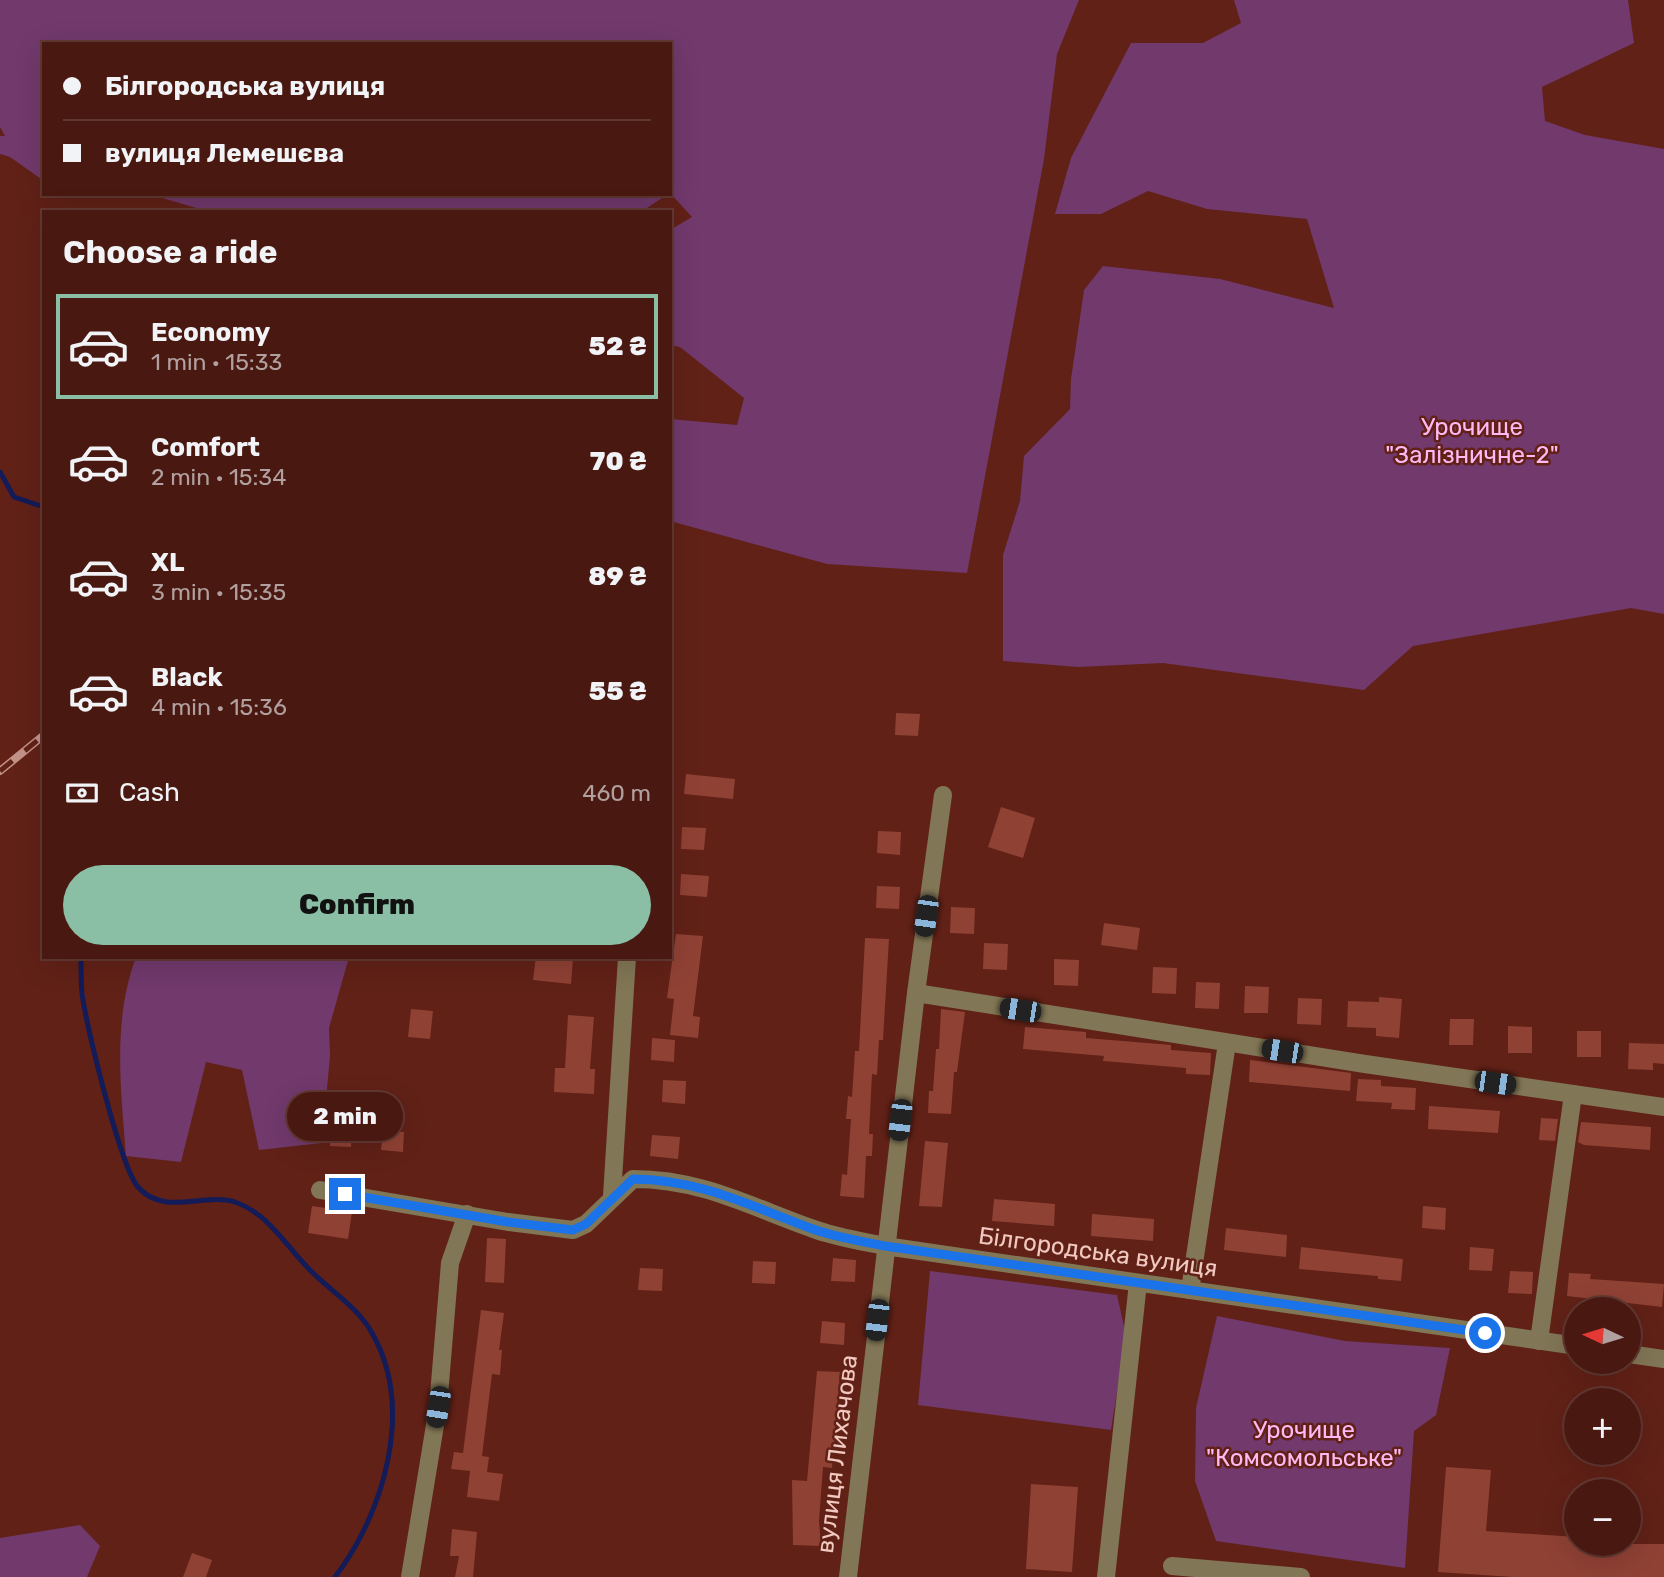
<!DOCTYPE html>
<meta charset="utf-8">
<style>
body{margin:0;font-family:Rubik,sans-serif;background:#50221a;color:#f1f3f6;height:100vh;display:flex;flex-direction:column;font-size:26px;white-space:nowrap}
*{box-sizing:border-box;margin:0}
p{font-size:23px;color:#b1a09f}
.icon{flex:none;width:38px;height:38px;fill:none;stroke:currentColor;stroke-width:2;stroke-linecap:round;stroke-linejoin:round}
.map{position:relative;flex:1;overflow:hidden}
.side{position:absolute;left:42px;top:210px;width:630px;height:749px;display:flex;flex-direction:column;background:#491911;border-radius:0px;box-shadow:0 7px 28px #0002,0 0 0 2px #613831}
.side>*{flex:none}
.top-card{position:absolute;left:42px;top:42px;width:630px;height:154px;border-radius:0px;box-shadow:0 7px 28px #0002,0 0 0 2px #613831;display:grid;align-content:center;height:154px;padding:0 21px;background:#491911}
.needle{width:46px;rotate:274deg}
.tools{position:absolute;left:1564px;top:1297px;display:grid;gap:14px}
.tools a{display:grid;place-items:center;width:77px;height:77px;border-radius:50%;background:#491911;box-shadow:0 7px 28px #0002,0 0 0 2px #613831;font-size:35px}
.end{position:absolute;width:32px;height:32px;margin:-16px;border:9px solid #1a73e8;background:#fff;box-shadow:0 0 0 4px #fff}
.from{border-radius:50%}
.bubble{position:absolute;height:49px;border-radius:24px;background:#491911;box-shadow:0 7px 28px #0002,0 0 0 2px #613831;font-size:23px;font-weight:800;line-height:49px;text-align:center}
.car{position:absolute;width:21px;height:42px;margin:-21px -10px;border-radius:9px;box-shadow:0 0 5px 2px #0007;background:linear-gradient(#222 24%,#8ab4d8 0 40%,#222 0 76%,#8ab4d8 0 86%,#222 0)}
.top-card b{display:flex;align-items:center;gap:24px;height:66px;font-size:26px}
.top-card b+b{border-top:2px solid #613831}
.top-card i{width:18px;height:18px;background:#f1f3f6}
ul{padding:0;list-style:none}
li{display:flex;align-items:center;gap:21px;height:105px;margin:0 14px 10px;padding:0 7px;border:4px solid transparent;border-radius:0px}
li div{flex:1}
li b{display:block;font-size:26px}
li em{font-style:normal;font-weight:800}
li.current{border-color:#8abfa5}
li>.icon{width:63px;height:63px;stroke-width:1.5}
h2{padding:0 21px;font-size:32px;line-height:84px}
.pay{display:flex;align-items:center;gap:18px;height:77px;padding:0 21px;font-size:26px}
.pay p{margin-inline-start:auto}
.action{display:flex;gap:14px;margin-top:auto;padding:14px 21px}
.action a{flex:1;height:80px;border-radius:42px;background:#8abfa5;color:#111;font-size:28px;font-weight:800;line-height:80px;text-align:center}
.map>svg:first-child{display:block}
.green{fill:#71396c}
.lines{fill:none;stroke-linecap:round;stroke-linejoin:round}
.stream{stroke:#131b58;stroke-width:5}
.building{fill:#8f4134}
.minor{stroke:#817655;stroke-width:18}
.rail-casing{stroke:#c29289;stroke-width:8}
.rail{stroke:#612117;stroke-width:5;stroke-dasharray:16;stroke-linecap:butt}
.route{stroke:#1a73e8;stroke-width:9}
.labels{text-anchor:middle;stroke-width:5;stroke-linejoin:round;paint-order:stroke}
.park-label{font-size:24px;fill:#feb9f5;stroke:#612117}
.street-label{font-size:24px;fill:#f1c9c1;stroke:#612117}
</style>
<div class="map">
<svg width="1664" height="1577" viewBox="0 0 1664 1577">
<rect width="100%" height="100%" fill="#612117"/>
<!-- green -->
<g class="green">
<polygon points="0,0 1079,0 1057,54 1044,159 967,573 827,564 670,521 670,419 737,425 744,398 680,347 670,345 670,230 692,217 670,193 670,44 44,44 44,181 10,157 0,154 0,136 5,136 0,127"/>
<polygon points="1234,0 1628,0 1634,43 1542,87 1545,121 1585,135 1664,149 1664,614 1631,608 1413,646 1364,690 1163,663 1078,667 1003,661 1003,555 1020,501 1024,456 1070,409 1071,379 1084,290 1103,266 1220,279 1334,308 1307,219 1207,209 1148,191 1101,214 1055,214 1071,158 1131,43 1203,43 1241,23"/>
<polygon points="149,194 668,194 641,212 210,212"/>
<path d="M 136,957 L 349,957 L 329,1028 L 330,1056 L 322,1143 L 259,1150 L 242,1070 L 206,1062 L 181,1162 L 126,1156 C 121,1089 112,1022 136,957 Z"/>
<polygon points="930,1271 1117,1295 1126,1335 1111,1430 918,1405"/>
<polygon points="1217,1316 1345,1341 1450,1348 1436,1415 1414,1431 1405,1568 1216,1541 1195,1481 1196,1408"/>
<polygon points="80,1525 100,1546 87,1577 0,1577 0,1538"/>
</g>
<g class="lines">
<!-- stream -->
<g class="stream">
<polyline points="0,472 14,497 44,507"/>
<path d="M 81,957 C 81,969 81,982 82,994 C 87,1027 120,1166 138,1187 C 164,1217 204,1192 235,1202 C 269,1214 285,1245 309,1269 C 329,1290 358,1307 372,1333 C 415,1408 384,1513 335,1577"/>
</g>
</g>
<!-- building -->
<g class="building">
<polygon points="896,713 920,714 918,736 895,735"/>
<polygon points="686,774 735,779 733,799 684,794"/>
<polygon points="1001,807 1035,818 1023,858 988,847"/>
<polygon points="682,827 706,828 704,850 681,849"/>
<polygon points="878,831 901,832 900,855 877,853"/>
<polygon points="681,874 709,876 707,897 680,895"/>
<polygon points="877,886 900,887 899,909 876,908"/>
<polygon points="951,907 975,908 974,934 950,933"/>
<polygon points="1104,923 1140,928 1137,950 1101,945"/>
<polygon points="676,934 703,936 693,1016 700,1017 698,1038 670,1035 674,999 667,998"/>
<polygon points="865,938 889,939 883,1040 879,1040 877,1075 872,1074 869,1134 873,1134 872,1156 866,1156 864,1198 840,1196 842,1174 847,1175 851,1119 846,1119 848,1096 852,1097 855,1051 859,1051"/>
<polygon points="984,943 1008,944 1007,970 983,969"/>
<polygon points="536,957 573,959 571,984 533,980"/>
<polygon points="1054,959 1079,960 1078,986 1054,985"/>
<polygon points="1153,967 1177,968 1176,994 1152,993"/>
<polygon points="1196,982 1220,983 1219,1009 1195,1008"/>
<polygon points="1245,986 1269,987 1268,1013 1244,1013"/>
<polygon points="1379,997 1402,999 1399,1038 1376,1036 1376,1028 1347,1027 1348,1001 1379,1002"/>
<polygon points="1298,998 1322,999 1321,1025 1297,1024"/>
<polygon points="411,1009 433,1011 430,1039 408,1037"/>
<polygon points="941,1009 965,1012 957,1072 954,1072 951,1114 928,1113 929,1091 933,1091 936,1049 939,1049"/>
<polygon points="568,1015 594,1017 590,1069 595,1069 594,1094 554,1092 555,1068 565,1068"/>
<polygon points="1450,1019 1474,1019 1473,1045 1449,1045"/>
<polygon points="1508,1026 1532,1027 1532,1053 1508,1053"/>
<polygon points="1025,1027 1086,1032 1086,1038 1171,1045 1171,1050 1211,1053 1210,1075 1186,1074 1186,1068 1103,1061 1104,1056 1023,1049"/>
<rect x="1577" y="1031" width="24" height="26"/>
<polygon points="652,1038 675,1040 674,1062 651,1060"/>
<polygon points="1629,1043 1664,1044 1664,1064 1653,1063 1653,1070 1628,1069"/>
<polygon points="1250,1060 1351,1073 1350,1091 1249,1082"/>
<polygon points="1358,1079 1381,1080 1381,1086 1416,1088 1415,1110 1391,1109 1392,1103 1356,1101"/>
<polygon points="663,1080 686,1081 685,1104 662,1102"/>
<polygon points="1429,1106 1500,1111 1498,1133 1428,1129"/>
<polygon points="1541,1118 1558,1119 1555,1141 1539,1140"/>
<polygon points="1581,1122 1651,1127 1650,1150 1584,1145 1578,1142"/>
<polygon points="331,1126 352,1128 351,1147 330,1146"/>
<polygon points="383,1131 404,1132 403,1152 381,1150"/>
<polygon points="652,1135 680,1137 678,1159 650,1156"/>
<polygon points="925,1141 948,1143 942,1207 919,1206"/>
<polygon points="994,1199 1055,1204 1054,1226 992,1221"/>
<polygon points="312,1206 352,1212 348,1239 308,1233"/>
<polygon points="1423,1206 1446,1208 1445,1230 1422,1228"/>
<polygon points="1092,1214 1154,1219 1153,1241 1091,1236"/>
<polygon points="1226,1228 1287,1235 1286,1257 1224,1250"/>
<polygon points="487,1238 506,1239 504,1283 485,1282"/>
<polygon points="1301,1247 1403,1259 1401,1281 1378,1279 1378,1276 1299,1269"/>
<polygon points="1470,1247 1494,1249 1492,1271 1469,1270"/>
<polygon points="833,1258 856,1260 855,1282 831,1281"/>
<polygon points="753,1261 776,1262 775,1284 752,1283"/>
<polygon points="640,1268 663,1269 662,1291 638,1290"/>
<polygon points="1510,1271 1533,1272 1532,1294 1508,1293"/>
<polygon points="1569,1273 1591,1274 1590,1279 1664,1284 1662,1307 1567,1296"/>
<polygon points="481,1310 504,1313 499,1350 502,1350 500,1375 492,1374 482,1456 489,1457 487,1472 503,1474 499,1501 467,1497 470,1471 451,1469 454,1452 463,1453"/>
<polygon points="822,1321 845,1323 844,1345 820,1343"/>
<polygon points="817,1371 840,1372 832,1468 823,1467 819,1521 821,1546 793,1545 792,1480 807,1481"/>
<polygon points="1446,1467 1491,1470 1486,1531 1577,1537 1577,1544 1664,1544 1664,1577 1513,1577 1438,1572"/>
<polygon points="1031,1484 1078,1487 1072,1572 1026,1569"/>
<polygon points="452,1529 477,1532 473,1577 455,1577 459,1556 450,1556"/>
<polygon points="192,1553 212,1560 206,1577 183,1577"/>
</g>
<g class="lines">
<!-- minor -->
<g class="minor">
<polyline points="916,993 1365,1064 1664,1107"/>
<path d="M 320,1190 L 508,1222 L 573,1230 L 586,1224 L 633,1179 C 701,1179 749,1206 811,1228 C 834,1237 860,1241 885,1246 L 1577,1346"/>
<polyline points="612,1196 627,957"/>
<polyline points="1190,1290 1227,1043"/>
<polyline points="1539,1341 1573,1094"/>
<polyline points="1629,1354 1664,1359"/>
<polyline points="1172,1566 1301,1577"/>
<polyline points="410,1577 438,1407 450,1263 467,1214"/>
<polyline points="848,1577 916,993 943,795"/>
<polyline points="1106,1577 1138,1283"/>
</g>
<!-- rail casing -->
<g class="rail-casing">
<polyline id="rail" points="0,771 44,735"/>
</g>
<!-- rail -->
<use href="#rail" class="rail"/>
</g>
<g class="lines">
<!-- route -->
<path class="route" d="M 345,1194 L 508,1222 L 573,1230 L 586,1224 L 633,1179 C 698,1179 751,1206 810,1228 C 834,1237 860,1241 885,1246 L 1485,1333"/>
</g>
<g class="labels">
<!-- park labels -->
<g class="park-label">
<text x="1472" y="435">Урочище<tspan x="1472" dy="28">"Залізничне-2"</tspan></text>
<text x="1304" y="1438">Урочище<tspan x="1304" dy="28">"Комсомольське"</tspan></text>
</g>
<!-- street labels -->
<g class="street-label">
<text transform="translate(1098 1252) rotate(8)" y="8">Білгородська вулиця</text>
<text transform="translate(837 1454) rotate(-83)" y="8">вулиця Лихачова</text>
</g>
</g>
</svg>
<div class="tools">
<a><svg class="needle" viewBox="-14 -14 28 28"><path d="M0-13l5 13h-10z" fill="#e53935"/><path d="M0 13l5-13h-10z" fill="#b1a09f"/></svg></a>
<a>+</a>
<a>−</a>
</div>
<i class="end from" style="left:1485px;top:1333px"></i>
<i class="end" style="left:345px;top:1194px"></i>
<div class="bubble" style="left:287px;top:1092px;width:116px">2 min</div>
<i class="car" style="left:926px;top:916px;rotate:188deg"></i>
<i class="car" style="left:1020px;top:1010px;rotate:279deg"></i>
<i class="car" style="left:1282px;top:1051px;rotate:279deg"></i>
<i class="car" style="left:1495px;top:1083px;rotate:98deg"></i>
<i class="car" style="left:900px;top:1120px;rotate:187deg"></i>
<i class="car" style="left:877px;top:1320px;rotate:187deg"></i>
<i class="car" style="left:438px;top:1407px;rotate:189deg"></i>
<div class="top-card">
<b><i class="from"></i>Білгородська вулиця</b>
<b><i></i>вулиця Лемешєва</b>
</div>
<section class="side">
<h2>Choose a ride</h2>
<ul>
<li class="current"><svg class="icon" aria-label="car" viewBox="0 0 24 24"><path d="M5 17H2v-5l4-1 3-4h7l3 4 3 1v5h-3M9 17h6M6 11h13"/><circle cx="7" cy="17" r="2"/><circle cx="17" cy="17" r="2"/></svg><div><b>Economy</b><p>1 min · 15:33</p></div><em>52 ₴</em></li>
<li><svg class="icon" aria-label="car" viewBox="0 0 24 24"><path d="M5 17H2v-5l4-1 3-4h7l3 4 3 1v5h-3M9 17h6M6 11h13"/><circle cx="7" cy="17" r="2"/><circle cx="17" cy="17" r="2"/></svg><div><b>Comfort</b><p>2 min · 15:34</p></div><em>70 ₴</em></li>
<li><svg class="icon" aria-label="car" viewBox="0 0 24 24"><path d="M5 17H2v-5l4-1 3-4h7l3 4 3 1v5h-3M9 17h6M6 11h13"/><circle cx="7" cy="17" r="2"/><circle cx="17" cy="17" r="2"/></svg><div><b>XL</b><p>3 min · 15:35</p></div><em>89 ₴</em></li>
<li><svg class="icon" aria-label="car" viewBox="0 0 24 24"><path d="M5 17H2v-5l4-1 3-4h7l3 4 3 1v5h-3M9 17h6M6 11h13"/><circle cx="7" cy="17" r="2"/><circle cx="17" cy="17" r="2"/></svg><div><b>Black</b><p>4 min · 15:36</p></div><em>55 ₴</em></li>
</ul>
<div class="pay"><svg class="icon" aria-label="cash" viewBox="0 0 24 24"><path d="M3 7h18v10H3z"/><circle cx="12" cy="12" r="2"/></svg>Cash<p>460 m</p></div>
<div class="action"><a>Confirm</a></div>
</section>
</div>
